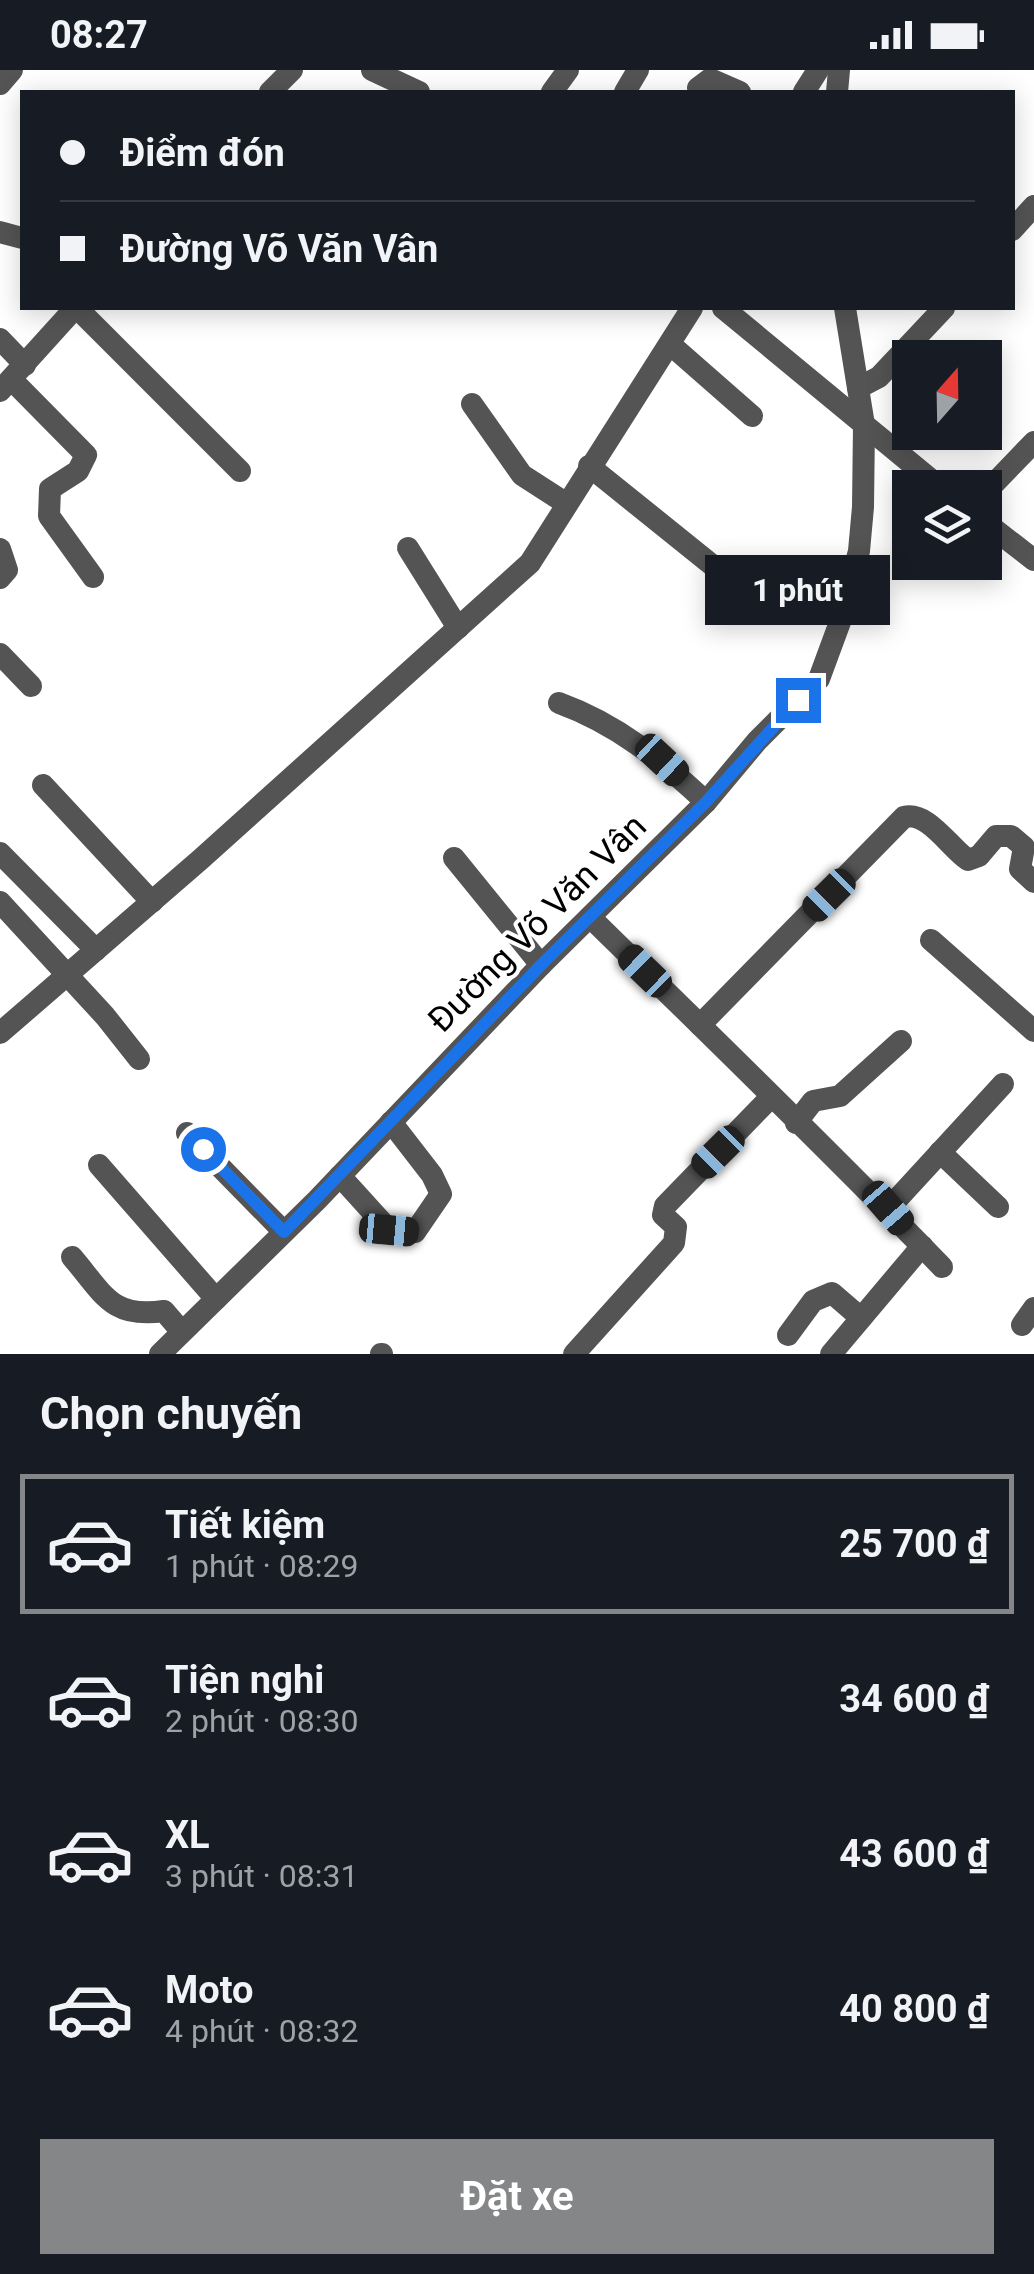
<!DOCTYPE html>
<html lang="vi">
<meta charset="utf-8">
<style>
body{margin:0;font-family:Roboto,sans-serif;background:#20242c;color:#f1f3f6;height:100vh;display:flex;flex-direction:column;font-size:38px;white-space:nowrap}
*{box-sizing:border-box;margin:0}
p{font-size:32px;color:#9ea1a6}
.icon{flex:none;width:55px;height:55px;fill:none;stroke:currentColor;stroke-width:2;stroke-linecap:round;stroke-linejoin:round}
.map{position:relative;height:1284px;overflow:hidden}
.side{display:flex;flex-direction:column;background:#171b24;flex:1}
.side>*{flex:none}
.hud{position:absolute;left:20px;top:20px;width:995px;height:220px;border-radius:0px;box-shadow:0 5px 25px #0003;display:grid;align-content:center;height:220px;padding:0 40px;background:#171b24}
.needle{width:65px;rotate:20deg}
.buttons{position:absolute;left:892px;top:270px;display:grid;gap:20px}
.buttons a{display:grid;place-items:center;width:110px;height:110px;border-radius:0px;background:#171b24;box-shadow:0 5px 25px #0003;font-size:50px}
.end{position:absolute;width:45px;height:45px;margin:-22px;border:12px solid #1a73e8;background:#fff;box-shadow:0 0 0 5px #fff}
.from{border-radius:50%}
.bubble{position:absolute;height:70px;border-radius:0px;background:#171b24;box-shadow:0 5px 25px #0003;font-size:32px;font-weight:700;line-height:70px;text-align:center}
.car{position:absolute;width:30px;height:60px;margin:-30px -15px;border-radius:12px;box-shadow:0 0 8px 2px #0007;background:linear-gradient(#222 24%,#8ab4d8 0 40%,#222 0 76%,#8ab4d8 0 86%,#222 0)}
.hud b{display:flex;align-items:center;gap:35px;height:95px;font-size:38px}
.hud b+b{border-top:2px solid #363941}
.hud i{width:25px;height:25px;background:#f1f3f6}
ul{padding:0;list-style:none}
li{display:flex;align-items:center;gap:30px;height:140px;margin:0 20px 15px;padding:0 20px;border:5px solid transparent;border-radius:0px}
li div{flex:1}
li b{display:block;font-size:38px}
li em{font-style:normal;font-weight:700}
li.current{border-color:#858687}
li>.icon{width:90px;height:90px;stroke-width:1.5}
h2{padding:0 40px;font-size:45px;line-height:120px}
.cta{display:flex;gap:20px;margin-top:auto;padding:20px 40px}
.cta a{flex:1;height:115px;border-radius:0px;background:#858687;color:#fff;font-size:40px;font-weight:700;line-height:115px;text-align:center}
.status{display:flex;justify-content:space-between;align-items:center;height:70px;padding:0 50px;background:#171b24;direction:ltr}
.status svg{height:28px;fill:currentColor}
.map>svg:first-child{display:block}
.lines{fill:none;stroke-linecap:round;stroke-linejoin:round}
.minor{stroke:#545454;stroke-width:22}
.route{stroke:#1a73e8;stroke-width:12}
.labels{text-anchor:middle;stroke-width:8;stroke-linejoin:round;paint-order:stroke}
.street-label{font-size:35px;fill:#000;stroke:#fff}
</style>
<div class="status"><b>08:27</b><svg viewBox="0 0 49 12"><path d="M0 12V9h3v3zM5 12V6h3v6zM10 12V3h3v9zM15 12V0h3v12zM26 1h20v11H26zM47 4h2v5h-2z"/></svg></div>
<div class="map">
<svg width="1034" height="1284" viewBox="0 0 1034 1284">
<rect width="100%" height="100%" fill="#fff"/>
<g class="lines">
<!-- minor -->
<g class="minor">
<polyline points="372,0 419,22"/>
<polyline points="0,14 12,0"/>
<polyline points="698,18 710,9 740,22"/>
<polyline points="270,22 292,0"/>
<polyline points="552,22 568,0"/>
<polyline points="625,22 638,0"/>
<polyline points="804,22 818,0"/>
<polyline points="837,22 839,0"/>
<polyline points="1012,160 1034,136"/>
<polyline points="0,162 22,168"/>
<polyline points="77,238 240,401"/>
<polyline points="723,238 941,418"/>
<polyline points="0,269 25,295"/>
<polyline points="671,275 752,346"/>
<polyline points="11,309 86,385 78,401 50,419 49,446 93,507"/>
<polyline points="858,318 879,307 944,238"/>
<polyline points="0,321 75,238"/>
<polyline points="472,334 522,405 567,434"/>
<polyline points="589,396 717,499"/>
<polyline points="985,423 1034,372"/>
<polyline points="985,452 1034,490"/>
<polyline points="408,478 458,558"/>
<polyline points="0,479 7,500 0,508"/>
<polyline points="0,584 31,616"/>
<path d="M 559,633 C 617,654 661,690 706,732"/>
<polyline points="43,715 152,832"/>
<polyline points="0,783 96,880"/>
<polyline points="454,788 541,895"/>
<polyline points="0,832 105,946 139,989"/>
<path d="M 590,847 C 708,963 827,1078 942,1197"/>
<polyline points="931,870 1034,961"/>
<path d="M 700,955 L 904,747 C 928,741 949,777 968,790 L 979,786 L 996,766 L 1011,766 L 1024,777 L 1020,799 L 1034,812"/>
<polyline points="0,963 201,789 530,493 692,238"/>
<polyline points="796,1053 813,1031 840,1026 901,971"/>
<polyline points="187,1063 284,1162"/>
<polyline points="940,1082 998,1137"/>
<polyline points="99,1095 216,1229"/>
<polyline points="340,1106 389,1160 415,1162 441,1124 432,1105 391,1052"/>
<polyline points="889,1138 1003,1014"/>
<path d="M 72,1187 C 103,1223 111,1249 164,1241 L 182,1262"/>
<polyline points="1022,1255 1034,1238"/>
<polyline points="788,1265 813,1231 832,1223 861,1248"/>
<polyline points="160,1284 317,1130 541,895 706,732 757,671 819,609 840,552 859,481 863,437 864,355 845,238"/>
<polyline points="381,1284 382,1284"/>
<polyline points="574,1284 674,1173 676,1157 663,1145 665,1136 771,1027"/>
<polyline points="831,1284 922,1176"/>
</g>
</g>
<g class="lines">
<!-- route -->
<polyline class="route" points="203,1079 284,1162 542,894 706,732 798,630"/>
</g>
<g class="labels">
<!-- street labels -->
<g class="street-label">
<text transform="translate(537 853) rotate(-45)" y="12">Đường Võ Văn Vân</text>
</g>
</g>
</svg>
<div class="buttons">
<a><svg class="needle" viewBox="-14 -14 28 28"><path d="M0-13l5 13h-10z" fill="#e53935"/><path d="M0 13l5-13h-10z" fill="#9ea1a6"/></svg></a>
<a><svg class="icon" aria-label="layers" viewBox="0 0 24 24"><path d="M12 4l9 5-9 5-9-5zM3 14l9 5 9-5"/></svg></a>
</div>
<i class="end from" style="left:203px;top:1079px"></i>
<i class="end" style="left:798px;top:630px"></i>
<div class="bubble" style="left:705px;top:485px;width:185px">1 phút</div>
<i class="car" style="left:662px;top:690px;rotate:133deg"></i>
<i class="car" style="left:829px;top:825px;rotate:225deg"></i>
<i class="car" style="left:645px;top:901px;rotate:314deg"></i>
<i class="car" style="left:718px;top:1082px;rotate:225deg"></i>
<i class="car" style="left:888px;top:1138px;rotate:139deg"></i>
<i class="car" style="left:389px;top:1160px;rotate:95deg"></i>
<div class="hud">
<b><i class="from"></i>Điểm đón</b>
<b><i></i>Đường Võ Văn Vân</b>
</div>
</div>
<section class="side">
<h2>Chọn chuyến</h2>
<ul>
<li class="current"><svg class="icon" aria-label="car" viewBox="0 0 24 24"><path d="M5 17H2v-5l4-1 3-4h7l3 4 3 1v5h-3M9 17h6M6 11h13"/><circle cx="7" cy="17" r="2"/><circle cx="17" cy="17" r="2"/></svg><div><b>Tiết kiệm</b><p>1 phút · 08:29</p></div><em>25 700 ₫</em></li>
<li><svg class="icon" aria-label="car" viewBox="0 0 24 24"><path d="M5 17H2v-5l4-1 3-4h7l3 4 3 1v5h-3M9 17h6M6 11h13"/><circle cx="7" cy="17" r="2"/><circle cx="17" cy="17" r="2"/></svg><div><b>Tiện nghi</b><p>2 phút · 08:30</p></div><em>34 600 ₫</em></li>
<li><svg class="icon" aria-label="car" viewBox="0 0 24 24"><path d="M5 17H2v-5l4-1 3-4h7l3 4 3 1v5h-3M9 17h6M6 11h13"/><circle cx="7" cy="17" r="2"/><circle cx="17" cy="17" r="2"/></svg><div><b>XL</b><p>3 phút · 08:31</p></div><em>43 600 ₫</em></li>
<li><svg class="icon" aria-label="car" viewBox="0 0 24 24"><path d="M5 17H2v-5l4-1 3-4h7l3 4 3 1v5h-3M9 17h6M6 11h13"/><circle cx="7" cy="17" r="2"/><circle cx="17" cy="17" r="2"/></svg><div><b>Moto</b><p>4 phút · 08:32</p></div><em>40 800 ₫</em></li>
</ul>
<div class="cta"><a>Đặt xe</a></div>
</section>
